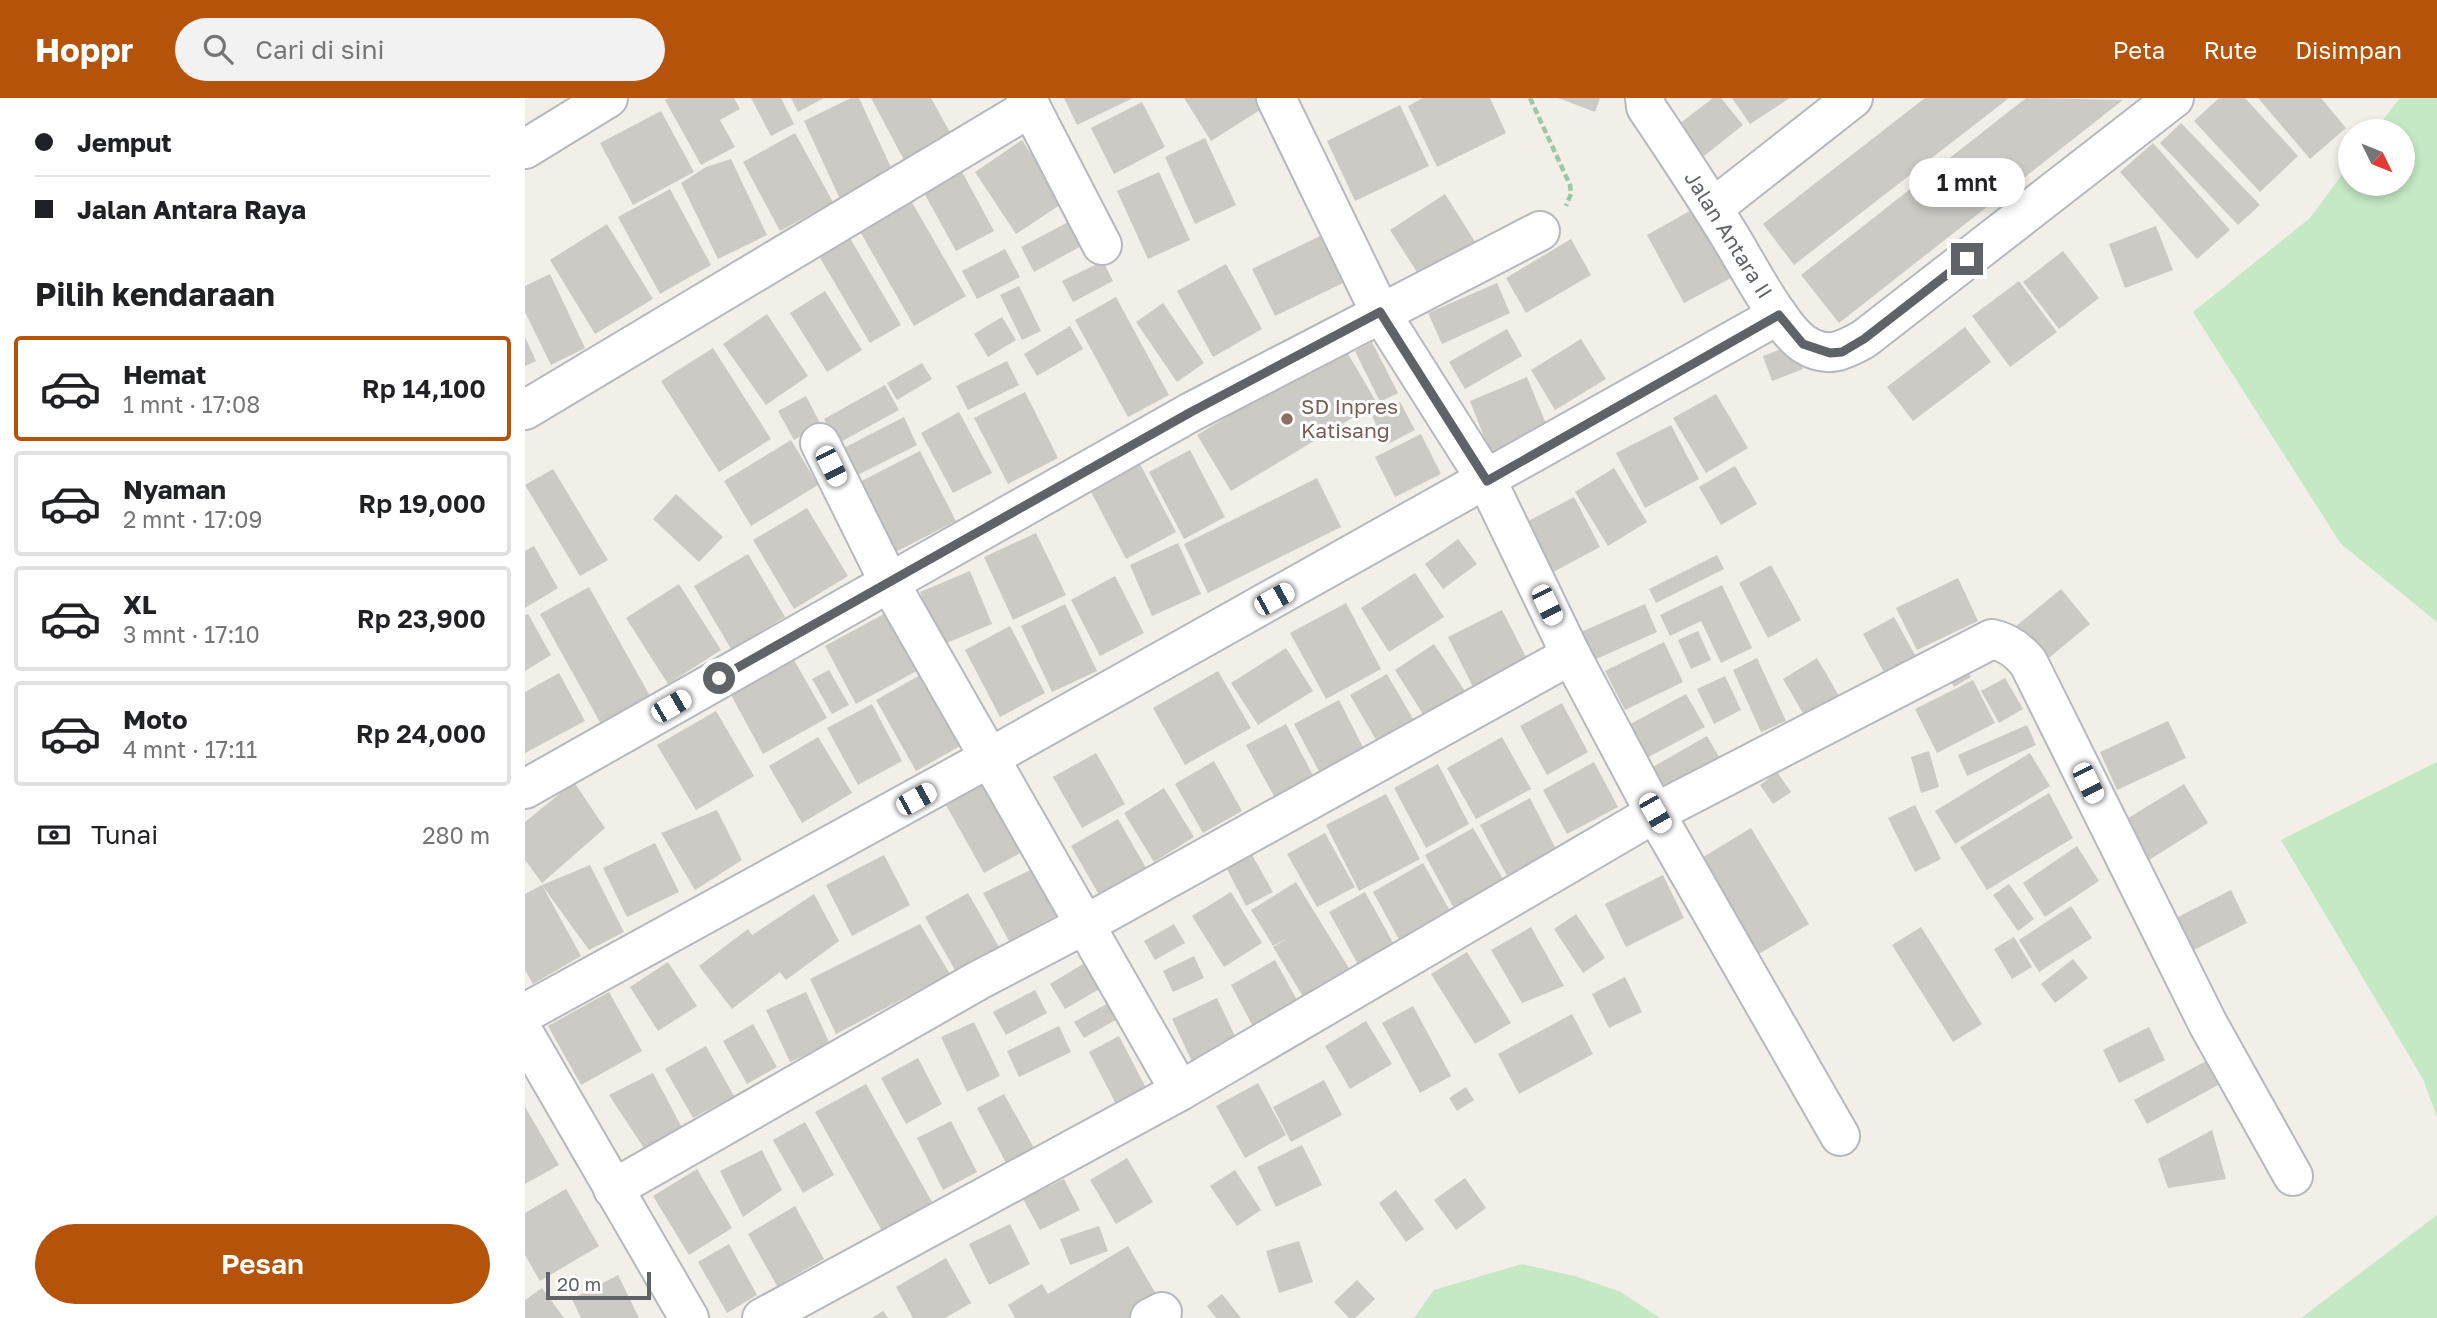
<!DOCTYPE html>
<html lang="id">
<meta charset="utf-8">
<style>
body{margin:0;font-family:"Golos Text",sans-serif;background:#f2f2f2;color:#202124;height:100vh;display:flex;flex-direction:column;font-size:26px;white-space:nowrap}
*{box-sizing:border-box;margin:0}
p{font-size:23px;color:#757577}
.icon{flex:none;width:38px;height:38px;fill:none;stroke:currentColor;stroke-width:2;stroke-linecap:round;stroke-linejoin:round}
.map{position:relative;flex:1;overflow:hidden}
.sheet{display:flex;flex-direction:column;background:#fff;width:525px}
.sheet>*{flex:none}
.top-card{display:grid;align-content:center;height:154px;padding:0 35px;background:#fff}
.needle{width:46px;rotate:133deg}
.fabs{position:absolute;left:1813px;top:21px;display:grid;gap:14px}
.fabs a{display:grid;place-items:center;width:77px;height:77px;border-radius:50%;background:#fff;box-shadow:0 4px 10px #0003;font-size:35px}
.scale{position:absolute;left:21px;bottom:18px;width:105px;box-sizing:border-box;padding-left:7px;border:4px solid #5f6368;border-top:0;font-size:19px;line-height:24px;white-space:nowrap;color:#5f6368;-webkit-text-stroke:5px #fff;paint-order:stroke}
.end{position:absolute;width:32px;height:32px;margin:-16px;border:9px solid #5f6368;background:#fff;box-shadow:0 0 0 4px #fff}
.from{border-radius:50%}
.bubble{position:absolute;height:49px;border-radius:24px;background:#fff;box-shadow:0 4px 10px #0003;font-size:23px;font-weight:600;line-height:49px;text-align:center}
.car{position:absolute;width:21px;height:42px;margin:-21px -10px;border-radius:9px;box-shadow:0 0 5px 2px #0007;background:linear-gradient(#fff 24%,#345 0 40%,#fff 0 76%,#345 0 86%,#fff 0)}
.top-card b{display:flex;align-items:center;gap:24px;height:66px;font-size:26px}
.top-card b+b{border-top:2px solid #e0e0e0}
.top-card i{width:18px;height:18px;background:#202124}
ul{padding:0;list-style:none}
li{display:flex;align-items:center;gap:21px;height:105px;margin:0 14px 10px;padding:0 21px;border:4px solid #e0e0e0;border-radius:7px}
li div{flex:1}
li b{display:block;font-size:26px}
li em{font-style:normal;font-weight:600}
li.on{border-color:#b45309}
li>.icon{width:63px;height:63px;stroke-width:1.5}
h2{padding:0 35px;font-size:32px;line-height:84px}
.pay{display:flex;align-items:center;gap:18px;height:77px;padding:0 35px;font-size:26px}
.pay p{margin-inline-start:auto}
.action{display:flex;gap:14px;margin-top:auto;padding:14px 35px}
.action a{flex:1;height:80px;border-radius:42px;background:#b45309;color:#fff;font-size:28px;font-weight:600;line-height:80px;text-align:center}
header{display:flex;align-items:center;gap:42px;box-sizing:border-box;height:98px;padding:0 35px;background:#b45309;color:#fff}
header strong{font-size:33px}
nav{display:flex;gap:38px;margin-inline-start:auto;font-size:24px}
.search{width:490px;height:63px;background:#f2f2f2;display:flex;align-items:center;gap:18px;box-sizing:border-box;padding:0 24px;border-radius:38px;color:#757577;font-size:26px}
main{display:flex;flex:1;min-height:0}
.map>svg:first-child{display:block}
.green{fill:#c5e8c5}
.building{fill:#cccac5}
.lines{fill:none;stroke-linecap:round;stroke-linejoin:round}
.minor-casing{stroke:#b5b8bc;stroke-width:42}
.path{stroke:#9cc7a9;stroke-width:4.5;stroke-dasharray:7 3.5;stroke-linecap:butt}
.minor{stroke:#fff;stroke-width:38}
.route{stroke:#5f6368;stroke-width:9}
.education-dot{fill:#8d6e63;stroke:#fff;stroke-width:2.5}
.labels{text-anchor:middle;stroke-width:6;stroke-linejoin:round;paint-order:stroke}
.street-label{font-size:21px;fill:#5f6368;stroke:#fff}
.education-label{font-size:21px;fill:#785e54;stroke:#fff;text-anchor:start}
</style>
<header>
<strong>Hoppr</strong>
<div class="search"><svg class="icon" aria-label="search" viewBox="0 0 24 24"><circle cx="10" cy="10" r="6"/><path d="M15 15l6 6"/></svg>Cari di sini</div>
<nav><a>Peta</a><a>Rute</a><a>Disimpan</a></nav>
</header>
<main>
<section class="sheet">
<div class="top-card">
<b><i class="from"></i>Jemput</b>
<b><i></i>Jalan Antara Raya</b>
</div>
<h2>Pilih kendaraan</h2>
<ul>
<li class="on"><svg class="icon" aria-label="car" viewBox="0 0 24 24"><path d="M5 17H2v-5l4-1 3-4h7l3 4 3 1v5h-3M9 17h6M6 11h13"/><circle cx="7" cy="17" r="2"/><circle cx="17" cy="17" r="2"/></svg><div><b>Hemat</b><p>1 mnt · 17:08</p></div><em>Rp 14,100</em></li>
<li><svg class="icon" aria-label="car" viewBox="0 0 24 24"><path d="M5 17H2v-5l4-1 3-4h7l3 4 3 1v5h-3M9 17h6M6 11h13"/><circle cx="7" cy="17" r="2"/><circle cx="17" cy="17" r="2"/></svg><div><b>Nyaman</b><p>2 mnt · 17:09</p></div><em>Rp 19,000</em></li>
<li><svg class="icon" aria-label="car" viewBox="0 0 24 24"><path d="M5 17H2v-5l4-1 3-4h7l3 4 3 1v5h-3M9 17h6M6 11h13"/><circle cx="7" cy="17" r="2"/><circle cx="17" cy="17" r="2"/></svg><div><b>XL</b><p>3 mnt · 17:10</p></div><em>Rp 23,900</em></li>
<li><svg class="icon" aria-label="car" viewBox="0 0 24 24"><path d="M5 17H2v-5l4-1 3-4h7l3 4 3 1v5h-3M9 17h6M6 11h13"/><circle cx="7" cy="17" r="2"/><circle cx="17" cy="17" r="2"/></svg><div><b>Moto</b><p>4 mnt · 17:11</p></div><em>Rp 24,000</em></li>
</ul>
<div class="pay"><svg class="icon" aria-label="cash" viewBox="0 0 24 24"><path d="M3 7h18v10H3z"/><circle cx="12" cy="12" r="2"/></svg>Tunai<p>280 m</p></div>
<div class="action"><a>Pesan</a></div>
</section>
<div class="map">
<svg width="1912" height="1220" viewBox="0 0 1912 1220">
<rect width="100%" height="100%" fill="#f1efe8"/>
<!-- green -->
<g class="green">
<polygon points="1875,0 1912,0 1912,524 1816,446 1668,214 1785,120 1825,66 1825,86 1878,86 1878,33 1849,33"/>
<polygon points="1912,664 1912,1019 1898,981 1756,742"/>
<polygon points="1912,1117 1912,1220 1776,1220"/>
<polygon points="997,1166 1053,1179 1096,1194 1135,1220 889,1220 909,1192"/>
</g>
<!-- building -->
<g class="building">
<polygon points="144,0 209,0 215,11 195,22 210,49 176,67 140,2"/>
<polygon points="226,0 256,0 269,26 246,38"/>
<polygon points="266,0 299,0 273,14"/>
<polygon points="326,0 334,0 369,76 315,101 279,23"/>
<polygon points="346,0 406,0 427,38 380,64"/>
<polygon points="539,0 608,0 552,27"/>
<polygon points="659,0 732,0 738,10 686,43"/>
<polygon points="898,0 965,0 981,35 912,69 883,8"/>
<polygon points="1033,0 1075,0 1070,14"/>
<polygon points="1188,0 1196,0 1218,27 1179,58 1154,26"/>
<polygon points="1207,0 1265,0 1225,26"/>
<polygon points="1400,0 1484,0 1269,167 1238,126"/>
<polygon points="1501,0 1598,2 1314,225 1276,177"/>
<polygon points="1694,0 1720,0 1773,58 1735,94 1669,23"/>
<polygon points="1733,0 1796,0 1821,30 1785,61"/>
<polygon points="617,4 640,49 589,76 566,30"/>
<polygon points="875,7 904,68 830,103 802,43"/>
<polygon points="136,13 169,74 108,107 75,45"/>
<polygon points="1656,25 1735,107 1713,127 1635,45"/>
<polygon points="270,35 308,104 255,133 218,64"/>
<polygon points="680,40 711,107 670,126 640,59"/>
<polygon points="497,42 538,105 491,136 450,74"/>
<polygon points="1628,45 1705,132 1672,161 1595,74"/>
<polygon points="206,61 242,137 193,161 156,85 181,69"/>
<polygon points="436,72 469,133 431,153 398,93"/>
<polygon points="634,74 665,142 623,161 592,93"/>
<polygon points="145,91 186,167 135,196 93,119"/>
<polygon points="920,96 954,150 899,185 865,132"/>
<polygon points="385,101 441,198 389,228 333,130"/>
<polygon points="1170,110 1208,179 1159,205 1122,137"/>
<polygon points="547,122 560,146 509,174 496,149"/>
<polygon points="82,126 128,201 70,236 25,162"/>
<polygon points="1631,128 1648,172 1600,190 1584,146"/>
<polygon points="322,135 376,227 345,245 291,153"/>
<polygon points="795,138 818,185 750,218 727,171"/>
<polygon points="1046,141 1066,177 1001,215 981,180"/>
<polygon points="480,151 495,179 452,201 437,173"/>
<polygon points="1538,153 1574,200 1534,231 1498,184"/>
<polygon points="578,163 588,183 548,204 537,183"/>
<polygon points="701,166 737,231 688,259 652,193"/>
<polygon points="25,176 60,250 26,267 0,214 0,188"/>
<polygon points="1494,183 1532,234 1485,269 1447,218"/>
<polygon points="972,185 985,215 917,246 903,215"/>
<polygon points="494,188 516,233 497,242 475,197"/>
<polygon points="300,193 337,252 302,274 265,215"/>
<polygon points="591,199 644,297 603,319 550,222"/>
<polygon points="638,205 679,265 652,284 611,224"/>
<polygon points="242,216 283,278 241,307 198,246"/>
<polygon points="477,219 491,242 463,259 449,236"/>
<polygon points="545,228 558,251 512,278 499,256"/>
<polygon points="1440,229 1466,264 1388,323 1362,289"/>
<polygon points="982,231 997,258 940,291 924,264"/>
<polygon points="0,239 11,263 0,268"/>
<polygon points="1056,241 1081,281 1030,312 1006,272"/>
<polygon points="847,244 873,295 855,304 830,253"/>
<polygon points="1269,246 1278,271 1247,283 1238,258"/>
<polygon points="819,249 852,305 706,393 672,337"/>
<polygon points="188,250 246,341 194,374 136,283"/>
<polygon points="482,263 494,287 443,312 431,288"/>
<polygon points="397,265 407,281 372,302 362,285"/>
<polygon points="1002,279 1026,338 968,362 945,303"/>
<polygon points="360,287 374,312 312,346 299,321"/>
<polygon points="500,294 533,360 483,386 449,320"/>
<polygon points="1191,296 1223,350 1181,375 1148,320"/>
<polygon points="281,298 296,327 269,342 253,313"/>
<polygon points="875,304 890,332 861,347 847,318"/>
<polygon points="434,314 467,375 428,395 396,335"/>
<polygon points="379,319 392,347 329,379 315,352"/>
<polygon points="1146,327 1174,381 1120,410 1091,355"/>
<polygon points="896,336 916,376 870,399 850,359"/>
<polygon points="266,342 293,387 226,428 199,383"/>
<polygon points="665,352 700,419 659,441 624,374"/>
<polygon points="395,353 431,423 363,458 327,388"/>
<polygon points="615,366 651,434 601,461 565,392"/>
<polygon points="1210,368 1232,406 1196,427 1174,389"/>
<polygon points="1089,370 1122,424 1083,448 1050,394"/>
<polygon points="28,371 83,462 55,478 0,387"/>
<polygon points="792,380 816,429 683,495 659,446"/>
<polygon points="151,396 198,439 174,464 128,421"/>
<polygon points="1049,399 1075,449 1019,479 992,429"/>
<polygon points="282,410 323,478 269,511 228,442"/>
<polygon points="511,435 541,497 488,522 459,459"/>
<polygon points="933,441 952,466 918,491 900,466"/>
<polygon points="653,445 676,496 627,518 605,467"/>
<polygon points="9,448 33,490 0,510 0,453"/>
<polygon points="223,456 260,519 206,551 169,488"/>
<polygon points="1192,457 1199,471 1131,505 1124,491"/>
<polygon points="1246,467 1276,522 1243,540 1214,485"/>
<polygon points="445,473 467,526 417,547 395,494"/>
<polygon points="890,475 919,519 864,554 836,510"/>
<polygon points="590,478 619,535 575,558 546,502"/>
<polygon points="1433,480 1453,523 1392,552 1371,510"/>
<polygon points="154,486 196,552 143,586 101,520"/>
<polygon points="1197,487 1227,550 1196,565 1176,523 1145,538 1135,517"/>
<polygon points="64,489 125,598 76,626 15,516"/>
<polygon points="1536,491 1565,526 1514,568 1485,533"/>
<polygon points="821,505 856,571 801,601 765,535"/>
<polygon points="540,506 572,573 527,594 496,528"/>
<polygon points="1120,506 1132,534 1069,562 1056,534"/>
<polygon points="368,511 399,569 331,606 300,548"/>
<polygon points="977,512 1002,561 948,589 923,539"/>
<polygon points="3,516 26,557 0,573 0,517"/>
<polygon points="1369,519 1395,566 1364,583 1338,536"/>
<polygon points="485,528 520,595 475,619 440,552"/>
<polygon points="1173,533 1186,562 1166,571 1153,542"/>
<polygon points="1139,544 1158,584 1100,612 1080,573"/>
<polygon points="909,546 943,598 903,624 870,572"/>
<polygon points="761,550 788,593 733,627 706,585"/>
<polygon points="1232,560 1261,623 1236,634 1208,572"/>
<polygon points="1292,560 1314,598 1279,617 1258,581"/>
<polygon points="269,562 302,620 238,656 206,597"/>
<polygon points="1438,564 1446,579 1429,589 1420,574"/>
<polygon points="304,572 324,607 307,616 287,581"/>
<polygon points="404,572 444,643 391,673 351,602"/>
<polygon points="693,573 726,630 660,667 628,610"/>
<polygon points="34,575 60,623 0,655 0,594"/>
<polygon points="862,576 888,621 851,642 825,597"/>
<polygon points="1200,578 1216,612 1189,626 1172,591"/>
<polygon points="1480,580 1498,611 1474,625 1456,593"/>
<polygon points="1448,582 1470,625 1412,655 1390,611"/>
<polygon points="1161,596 1180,629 1116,663 1098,630"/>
<polygon points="814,602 840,653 796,677 769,626"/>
<polygon points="1037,605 1063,654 1022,677 995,628"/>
<polygon points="347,606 377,663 333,687 302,630"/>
<polygon points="191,613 229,678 171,712 132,647"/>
<polygon points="1643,623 1661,660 1592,692 1575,654"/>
<polygon points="761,626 789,679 750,700 721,647"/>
<polygon points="1502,627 1511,647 1442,678 1433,657"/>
<polygon points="1182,638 1197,664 1141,697 1126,670"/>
<polygon points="293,639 327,695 277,725 244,668"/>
<polygon points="977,639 1006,691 951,721 922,670"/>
<polygon points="1404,653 1414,689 1396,695 1386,659"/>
<polygon points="571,655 600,706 557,730 528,679"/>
<polygon points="1505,655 1525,688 1430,746 1410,713"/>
<polygon points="689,663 717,713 678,735 650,686"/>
<polygon points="1069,664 1093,709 1042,736 1018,692"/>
<polygon points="913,666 944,726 901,750 869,690"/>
<polygon points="1252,674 1266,694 1248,706 1235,687"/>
<polygon points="470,679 508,748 459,775 421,707"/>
<polygon points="49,684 80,730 17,785 0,762 0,724"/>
<polygon points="1659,686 1683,725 1624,762 1600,722"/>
<polygon points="639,690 669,739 629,764 599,715"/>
<polygon points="1524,695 1548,740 1462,792 1435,749"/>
<polygon points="861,696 895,761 834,793 801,727"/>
<polygon points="1005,700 1037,763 988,789 955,727"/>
<polygon points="1390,707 1416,761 1390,774 1363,720"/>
<polygon points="192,712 217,762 170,792 136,735"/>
<polygon points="593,721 624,775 577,802 546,748"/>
<polygon points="948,730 981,786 931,814 900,757"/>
<polygon points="1226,730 1284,826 1222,863 1165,767"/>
<polygon points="800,735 830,789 792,809 762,756"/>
<polygon points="130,745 154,794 102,819 78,770"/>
<polygon points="1552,748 1574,783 1520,819 1498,785"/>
<polygon points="359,757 385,807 327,838 301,787"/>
<polygon points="727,757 748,794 721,808 702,771"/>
<polygon points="898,765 928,818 877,847 848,794"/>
<polygon points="518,766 540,813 484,843 458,795"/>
<polygon points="65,767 99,834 64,852 17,787"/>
<polygon points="1138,777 1159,820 1101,849 1080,806"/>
<polygon points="771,784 825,872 779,900 748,849 766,838 748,848 726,812"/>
<polygon points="1484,786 1509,821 1493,833 1468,797"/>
<polygon points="17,787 56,858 8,886 0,872 0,796"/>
<polygon points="1706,792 1722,825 1669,852 1653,819"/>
<polygon points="706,794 737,845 699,869 667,818"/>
<polygon points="840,794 871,850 835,870 804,814"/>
<polygon points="443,795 474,849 431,874 400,819"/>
<polygon points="289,796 314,843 261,882 255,874 207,911 174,868 223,831 227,837"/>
<polygon points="1546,808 1567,840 1514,874 1494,842"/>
<polygon points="1051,816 1080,860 1058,875 1029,831"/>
<polygon points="395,826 425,876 311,936 285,881"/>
<polygon points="649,826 660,845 630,862 619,843"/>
<polygon points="1006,829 1039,888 997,905 966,852"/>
<polygon points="1396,829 1457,926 1428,944 1367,847"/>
<polygon points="1489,839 1507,869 1487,881 1469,851"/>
<polygon points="942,854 986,925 950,946 906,876"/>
<polygon points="669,858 679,880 648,894 638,873"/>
<polygon points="568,860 583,886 540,911 525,886"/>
<polygon points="1548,861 1563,880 1530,905 1516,886"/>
<polygon points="750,862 778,913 733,938 706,887"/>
<polygon points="143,864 172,908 133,933 105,889"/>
<polygon points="1100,879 1117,914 1084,930 1067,896"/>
<polygon points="510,892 522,915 481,937 468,914"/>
<polygon points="84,894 117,953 56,987 23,928"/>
<polygon points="281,894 305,946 265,964 241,912"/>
<polygon points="594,899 603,915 559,940 549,924"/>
<polygon points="692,900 716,951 671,972 647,921"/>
<polygon points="888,908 926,978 895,995 857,925"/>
<polygon points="1047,916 1068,956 994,996 973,956"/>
<polygon points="841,923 867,966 825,991 800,948"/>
<polygon points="449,924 475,978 442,994 416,939"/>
<polygon points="228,926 252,969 222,986 198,943"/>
<polygon points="534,928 546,954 494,979 482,953"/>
<polygon points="1624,929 1640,962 1594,985 1578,952"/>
<polygon points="594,938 621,990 591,1006 564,954"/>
<polygon points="181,948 209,998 168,1020 140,971"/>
<polygon points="393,960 417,1006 381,1026 356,980"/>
<polygon points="1681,963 1693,987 1622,1026 1609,1002"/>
<polygon points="128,975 162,1039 124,1058 84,997"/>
<polygon points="799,982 817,1017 766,1044 748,1009"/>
<polygon points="733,985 761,1037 720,1060 691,1008"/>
<polygon points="341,986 407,1104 357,1133 290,1014"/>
<polygon points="941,989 949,1002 932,1013 924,1000"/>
<polygon points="479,996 509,1050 481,1065 452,1010"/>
<polygon points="0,1009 34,1067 0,1086"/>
<polygon points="426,1023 452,1074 418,1092 392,1040"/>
<polygon points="280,1024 309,1077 278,1095 248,1042"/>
<polygon points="1687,1032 1701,1081 1643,1090 1633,1061"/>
<polygon points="777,1047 797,1087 751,1109 732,1069"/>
<polygon points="237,1052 257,1092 218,1119 195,1073"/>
<polygon points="602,1060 628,1104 591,1126 565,1082"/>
<polygon points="172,1071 207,1130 164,1157 128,1098"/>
<polygon points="710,1072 736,1112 712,1128 685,1088"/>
<polygon points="940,1080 961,1110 931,1132 909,1102"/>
<polygon points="539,1081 555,1112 515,1132 498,1101"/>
<polygon points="41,1091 74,1148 15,1183 0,1157 0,1115"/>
<polygon points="871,1092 899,1131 881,1144 854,1105"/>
<polygon points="270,1108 299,1161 252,1188 223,1136"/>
<polygon points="485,1126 505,1166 464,1187 444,1146"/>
<polygon points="574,1128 583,1153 545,1167 535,1141"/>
<polygon points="774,1143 788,1184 754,1195 741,1153"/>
<polygon points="204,1146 232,1197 202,1215 173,1164"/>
<polygon points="603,1148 635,1203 607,1220 490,1220 483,1207 517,1186 523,1196"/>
<polygon points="421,1160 446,1205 420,1220 388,1220 371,1189"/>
<polygon points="93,1177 114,1220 56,1220 47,1201"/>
<polygon points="832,1182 850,1201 830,1220 824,1220 809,1204"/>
<polygon points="17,1190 39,1220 0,1220 0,1202"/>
<polygon points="697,1196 716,1220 691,1220 682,1208"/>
<polygon points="358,1213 363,1220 347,1220"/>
</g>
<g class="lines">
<!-- minor casing -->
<g class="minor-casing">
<g id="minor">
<polyline points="501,0 577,147"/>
<path d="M 751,0 L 855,214 L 962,383 L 1046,557 L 1130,715 L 1467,541 C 1482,544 1493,552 1503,564 L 1683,926 L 1768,1078"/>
<path d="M 1120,0 L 1121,9 C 1150,52 1179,96 1206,140 C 1222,166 1255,230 1279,246 C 1302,261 1318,253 1339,241 L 1649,0"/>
<polyline points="0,51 83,0"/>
<polyline points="1188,110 1328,0"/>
<polyline points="0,312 506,9"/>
<polyline points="0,691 666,314 1015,133"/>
<polyline points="0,915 464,660 1253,217"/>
<polyline points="0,937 164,1220"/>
<polyline points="655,993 1130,715 1315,1038"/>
<polyline points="88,1091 454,882 561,826 1046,557"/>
<polyline points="237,1220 655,993 364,484 295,345"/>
<polyline points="625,1220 637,1214"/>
</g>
</g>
<!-- path -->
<polyline class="path" points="1005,0 1045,87 1046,96 1041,108"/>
<!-- minor -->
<use href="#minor" class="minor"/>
</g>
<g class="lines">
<!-- route -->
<polyline class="route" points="194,580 666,314 855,214 962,383 1254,217 1278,246 1305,255 1317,254 1339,241 1442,161"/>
</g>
<!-- markers -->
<circle class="education-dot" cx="762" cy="321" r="7"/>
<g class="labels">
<!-- street labels -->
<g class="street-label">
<text transform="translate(1203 137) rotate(58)" y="7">Jalan Antara II</text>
</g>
<!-- education labels -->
<g class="education-label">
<text x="776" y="316">SD Inpres<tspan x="776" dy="24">Katisang</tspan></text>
</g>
</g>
</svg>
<div class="fabs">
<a><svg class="needle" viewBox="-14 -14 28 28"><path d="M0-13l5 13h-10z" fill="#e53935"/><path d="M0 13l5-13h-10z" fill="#757577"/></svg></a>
</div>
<div class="scale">20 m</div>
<i class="end from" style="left:194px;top:580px"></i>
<i class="end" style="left:1442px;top:161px"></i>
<div class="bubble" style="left:1384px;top:60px;width:116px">1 mnt</div>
<i class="car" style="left:306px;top:368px;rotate:153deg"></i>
<i class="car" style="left:749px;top:501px;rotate:61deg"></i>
<i class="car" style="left:1022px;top:507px;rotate:154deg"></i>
<i class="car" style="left:146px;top:608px;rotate:60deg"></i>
<i class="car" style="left:1563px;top:685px;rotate:154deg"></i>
<i class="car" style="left:391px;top:701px;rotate:61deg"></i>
<i class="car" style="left:1130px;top:715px;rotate:150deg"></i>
</div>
</main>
